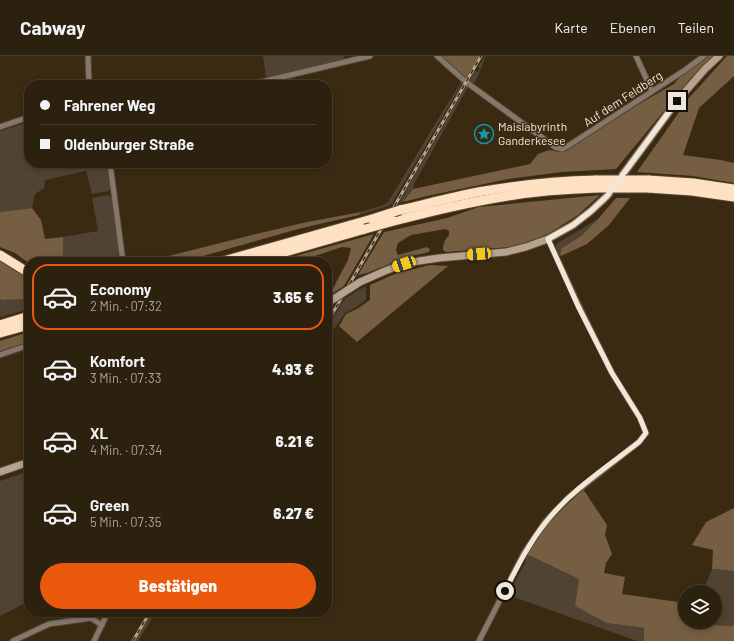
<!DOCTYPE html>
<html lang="de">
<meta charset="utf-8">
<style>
body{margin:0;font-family:Barlow,sans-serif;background:#382d1c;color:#f1f3f6;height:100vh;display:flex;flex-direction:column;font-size:15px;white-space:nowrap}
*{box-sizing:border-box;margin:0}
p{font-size:13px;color:#a6a39e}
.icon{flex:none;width:22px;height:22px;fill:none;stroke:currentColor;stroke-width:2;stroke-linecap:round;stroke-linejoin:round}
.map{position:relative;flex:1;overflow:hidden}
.details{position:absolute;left:24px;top:201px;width:308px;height:360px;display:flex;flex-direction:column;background:#2c200e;border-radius:16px;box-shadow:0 2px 6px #0003,0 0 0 1px #483e2e}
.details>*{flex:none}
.banner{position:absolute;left:24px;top:24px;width:308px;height:88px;border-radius:16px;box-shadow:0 2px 6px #0003,0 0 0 1px #483e2e;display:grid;align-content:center;height:88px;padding:0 16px;background:#2c200e}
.fabs{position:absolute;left:678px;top:529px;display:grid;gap:8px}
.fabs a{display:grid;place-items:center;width:44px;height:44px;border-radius:50%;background:#2c200e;box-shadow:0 2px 6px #0003,0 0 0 1px #483e2e;font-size:20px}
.end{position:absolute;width:18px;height:18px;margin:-9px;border:5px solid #f1e6d7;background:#111;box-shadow:0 0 0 2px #111}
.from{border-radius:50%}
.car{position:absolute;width:12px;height:24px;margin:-12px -6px;border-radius:5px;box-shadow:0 0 3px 1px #0007;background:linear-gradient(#f5c518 24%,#345 0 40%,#f5c518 0 76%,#345 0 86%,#f5c518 0)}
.banner b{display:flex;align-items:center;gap:14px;height:38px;font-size:15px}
.banner b+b{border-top:1px solid #483e2e}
.banner i{width:10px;height:10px;background:#f1f3f6}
ul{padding:7px 0 0;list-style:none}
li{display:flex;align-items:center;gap:12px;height:66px;margin:0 8px 6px;padding:0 8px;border:2px solid transparent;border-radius:16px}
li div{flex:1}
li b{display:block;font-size:15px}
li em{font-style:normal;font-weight:800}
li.on{border-color:#ea580c}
li>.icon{width:36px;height:36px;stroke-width:1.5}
.cta{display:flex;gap:8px;margin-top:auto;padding:8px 16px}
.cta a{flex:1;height:46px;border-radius:24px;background:#ea580c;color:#fff;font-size:16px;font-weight:800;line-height:46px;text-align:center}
header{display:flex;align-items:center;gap:24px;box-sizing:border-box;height:56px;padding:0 20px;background:#2c200e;border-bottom:1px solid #483e2e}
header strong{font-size:19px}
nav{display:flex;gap:22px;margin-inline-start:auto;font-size:14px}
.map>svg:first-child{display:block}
.green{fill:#504333}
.forest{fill:#755e41}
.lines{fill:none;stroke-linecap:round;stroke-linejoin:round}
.street-casing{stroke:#584832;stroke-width:7}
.secondary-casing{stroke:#584832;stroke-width:9}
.highway-casing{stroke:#584832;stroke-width:11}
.street{stroke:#84786c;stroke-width:5}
.secondary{stroke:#b5a28f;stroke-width:7}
.highway{stroke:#fee0c2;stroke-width:9}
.rail-casing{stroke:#b3a694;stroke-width:3}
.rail{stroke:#3b2a12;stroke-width:1.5;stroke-dasharray:4.5;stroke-linecap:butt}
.secondary-bridge-casing{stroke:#584832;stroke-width:9;stroke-linecap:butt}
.highway-bridge-casing{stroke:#584832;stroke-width:11;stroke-linecap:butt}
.secondary-bridge{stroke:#b5a28f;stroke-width:7}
.highway-bridge{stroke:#fee0c2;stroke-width:9}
.route{stroke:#f1e6d7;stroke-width:5}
.labels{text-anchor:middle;stroke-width:3;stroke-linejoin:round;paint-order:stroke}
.street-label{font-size:12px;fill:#f1e6d7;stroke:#3b2a12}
.poi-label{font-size:12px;fill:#f1e6d7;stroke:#3b2a12;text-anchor:start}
</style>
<header>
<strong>Cabway</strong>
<nav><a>Karte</a><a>Ebenen</a><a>Teilen</a></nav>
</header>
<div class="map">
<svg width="734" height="585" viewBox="0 0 734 585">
<rect width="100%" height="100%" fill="#3b2a12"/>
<!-- green -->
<g class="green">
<polygon points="263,0 344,0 344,3 266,23"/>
<path d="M 485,0 L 486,0 C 484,5 477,24 475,26 C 472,28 472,27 469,25 L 475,15 L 478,16 L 480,12 L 478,11 Z"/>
<polygon points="462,25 463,26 391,149 359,159 361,156 383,149 388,146 440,60"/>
<polygon points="466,30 468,31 415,126 413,131 413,133 403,146 399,147"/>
<polygon points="29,66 29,107 108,107 111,131 108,135 92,138 86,115 45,124 44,132 35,138 32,152 0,156 0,75"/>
<polygon points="108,139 112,142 113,147 120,206 63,206 63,181 98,175 92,142"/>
<polygon points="598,163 581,180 562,192 560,197 561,200 559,200 556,193 556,188"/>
<polygon points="366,230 366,244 356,251 345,257 327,283 327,272 344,243 354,237 355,236"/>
<polygon points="0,243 3,244 29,243 29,253 0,261"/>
<polygon points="29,415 29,545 0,560 0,425"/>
<polygon points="526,498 579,523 607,567 644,572 644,585 637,585 508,539 525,507"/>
<polygon points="712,513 734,515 734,568 732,570 708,569 709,566 715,566 715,536 701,536 705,530"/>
<polygon points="152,556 156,556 138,585 135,585"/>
</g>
<!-- forest -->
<g class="forest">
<polygon points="440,0 479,0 466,22"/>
<polygon points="707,0 716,0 691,22 616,113 562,116 508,123 427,140 403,146 413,133 530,108 538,98 549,94 560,96 572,91 632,52 674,28 682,18"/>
<polygon points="727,0 734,0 734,20 699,52 683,99 721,104 734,107 734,127 693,120 637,116 689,42"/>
<path d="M 600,139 L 578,159 L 548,178 L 530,185 L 510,191 L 446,196 L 443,194 C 443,187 445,184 449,179 L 449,175 L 446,173 L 411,179 L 398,187 L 396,194 L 398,199 L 427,191 L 430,193 L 429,196 L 407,201 L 367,217 L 358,219 L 384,176 L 447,162 L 479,151 Z"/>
<polygon points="616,142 630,142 609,169 587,188 561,200 560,197 562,192 581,180 598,163"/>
<polygon points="32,152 41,164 45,183 63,181 63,206 29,207 15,197 0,191 0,156"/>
<polygon points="361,156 359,159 298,173 182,206 145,206 256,178 307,166"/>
<polygon points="374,178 344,230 327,241 327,237 332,234 348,204 351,192 342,191 297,206 274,206"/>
<polygon points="0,202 29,220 29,243 3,244 0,243"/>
<polygon points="430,209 448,210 357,286 339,270 346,258 357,253 370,244 370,229 397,217"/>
<polygon points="29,276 29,286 0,295 0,285"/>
<polygon points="583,433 607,469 605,479 612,498 606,507 604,517 625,521 622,538 685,547 685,566 709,566 709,569 732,570 734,568 734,585 644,585 644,572 607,567 575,550 579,523 526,498 549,466"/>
<polygon points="734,452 734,515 712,513 713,494 692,489 706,466"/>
</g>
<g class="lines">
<!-- street casing -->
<g class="street-casing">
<g id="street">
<polyline points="88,0 89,29"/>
<polyline points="437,0 466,26 555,91 562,93 568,90 685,14 704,0"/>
<polyline points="636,0 652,35"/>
<polyline points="248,29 370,0"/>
<polyline points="0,71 29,61"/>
<polyline points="110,107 123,206"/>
<polyline points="25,291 29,302"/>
<polyline points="0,299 29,289"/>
<polyline points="13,585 49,568 91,562 102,569"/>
<polyline points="94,585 108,556"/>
<polyline points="479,585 524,497 545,466 568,442 639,386 646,377 640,362 612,317 579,250 548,183"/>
</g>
</g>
<!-- secondary casing -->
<g class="secondary-casing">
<g id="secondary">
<polyline points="360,226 385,215 403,208 419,205 439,202 506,196 526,191 548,183 573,169 591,155 607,140 677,45 705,13 719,0"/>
<polyline points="0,416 29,406"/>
</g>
</g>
<!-- highway casing -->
<g class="highway-casing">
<g id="highway">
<polyline points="648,124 693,127 734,133"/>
<polyline points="648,132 692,135 734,141"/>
<path d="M 400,154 C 426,148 452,141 478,136 C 517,129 557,125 597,124"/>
<path d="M 394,165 C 432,155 470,146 508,140 C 538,135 567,133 597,132"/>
<polyline points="0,199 29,217"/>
<polyline points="220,206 372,163"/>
<polyline points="250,206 365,173"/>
<polyline points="0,269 29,260"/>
<polyline points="0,277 29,269"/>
</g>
</g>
<!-- street -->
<use href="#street" class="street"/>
<!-- secondary -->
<use href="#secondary" class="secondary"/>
<!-- highway -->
<use href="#highway" class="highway"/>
<!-- rail casing -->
<g class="rail-casing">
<g id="rail">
<polyline points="327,267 481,0"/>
<polyline points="133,585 150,556"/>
</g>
</g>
<!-- rail -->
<use href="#rail" class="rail"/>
<!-- secondary-bridge casing -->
<g class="secondary-bridge-casing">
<polyline id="secondary-bridge" points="329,246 360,226"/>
</g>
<!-- highway-bridge casing -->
<g class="highway-bridge-casing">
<g id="highway-bridge">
<polyline points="597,124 648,124"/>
<polyline points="597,132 648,132"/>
<polyline points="372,163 400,154"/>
<polyline points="365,173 394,165"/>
</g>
</g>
<!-- secondary-bridge -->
<use href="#secondary-bridge" class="secondary-bridge"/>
<!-- highway-bridge -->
<use href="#highway-bridge" class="highway-bridge"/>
</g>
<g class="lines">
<!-- route -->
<path class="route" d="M 505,535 C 517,511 529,487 546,466 C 571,434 607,411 639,386 L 646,377 L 640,362 L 612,317 L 578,250 L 548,183 L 573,169 L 591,155 L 607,140 L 677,45"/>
</g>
<!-- icons -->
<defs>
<g id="sight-ring" transform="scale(1)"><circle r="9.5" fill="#3b2a12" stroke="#0f9aa8" stroke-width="1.5"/><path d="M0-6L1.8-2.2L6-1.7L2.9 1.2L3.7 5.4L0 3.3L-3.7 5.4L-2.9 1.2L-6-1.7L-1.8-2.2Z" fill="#0f9aa8"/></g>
</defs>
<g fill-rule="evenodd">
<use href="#sight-ring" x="484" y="78"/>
</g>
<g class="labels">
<!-- street labels -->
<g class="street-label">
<text transform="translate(623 43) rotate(-33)" y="4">Auf dem Feldberg</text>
</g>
<!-- poi labels -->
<g class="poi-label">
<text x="498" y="75">Maislabyrinth<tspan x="498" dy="14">Ganderkesee</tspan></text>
</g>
</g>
</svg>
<div class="fabs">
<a><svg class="icon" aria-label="layers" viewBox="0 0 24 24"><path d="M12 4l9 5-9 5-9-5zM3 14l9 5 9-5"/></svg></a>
</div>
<i class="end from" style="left:505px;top:535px"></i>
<i class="end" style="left:677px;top:45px"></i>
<i class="car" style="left:479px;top:198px;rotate:266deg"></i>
<i class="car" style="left:404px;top:208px;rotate:251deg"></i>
<div class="banner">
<b><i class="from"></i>Fahrener Weg</b>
<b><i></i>Oldenburger Straße</b>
</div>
<section class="details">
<ul>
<li class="on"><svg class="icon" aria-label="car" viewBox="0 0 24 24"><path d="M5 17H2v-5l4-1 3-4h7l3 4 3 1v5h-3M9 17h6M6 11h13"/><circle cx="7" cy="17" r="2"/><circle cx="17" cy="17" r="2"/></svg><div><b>Economy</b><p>2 Min. · 07:32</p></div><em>3.65 €</em></li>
<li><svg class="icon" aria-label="car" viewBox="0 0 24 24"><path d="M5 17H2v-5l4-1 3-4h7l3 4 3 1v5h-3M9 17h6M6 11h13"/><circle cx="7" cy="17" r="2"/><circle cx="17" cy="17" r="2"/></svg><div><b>Komfort</b><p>3 Min. · 07:33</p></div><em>4.93 €</em></li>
<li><svg class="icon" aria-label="car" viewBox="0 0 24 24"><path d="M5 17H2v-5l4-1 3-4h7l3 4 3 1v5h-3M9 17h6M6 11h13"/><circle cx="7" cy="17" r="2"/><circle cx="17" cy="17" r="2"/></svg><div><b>XL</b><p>4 Min. · 07:34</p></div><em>6.21 €</em></li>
<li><svg class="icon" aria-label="car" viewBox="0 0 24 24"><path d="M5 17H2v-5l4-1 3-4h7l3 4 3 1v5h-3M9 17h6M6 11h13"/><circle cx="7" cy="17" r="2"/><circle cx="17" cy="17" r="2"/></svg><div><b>Green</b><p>5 Min. · 07:35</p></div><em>6.27 €</em></li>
</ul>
<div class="cta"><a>Bestätigen</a></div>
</section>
</div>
